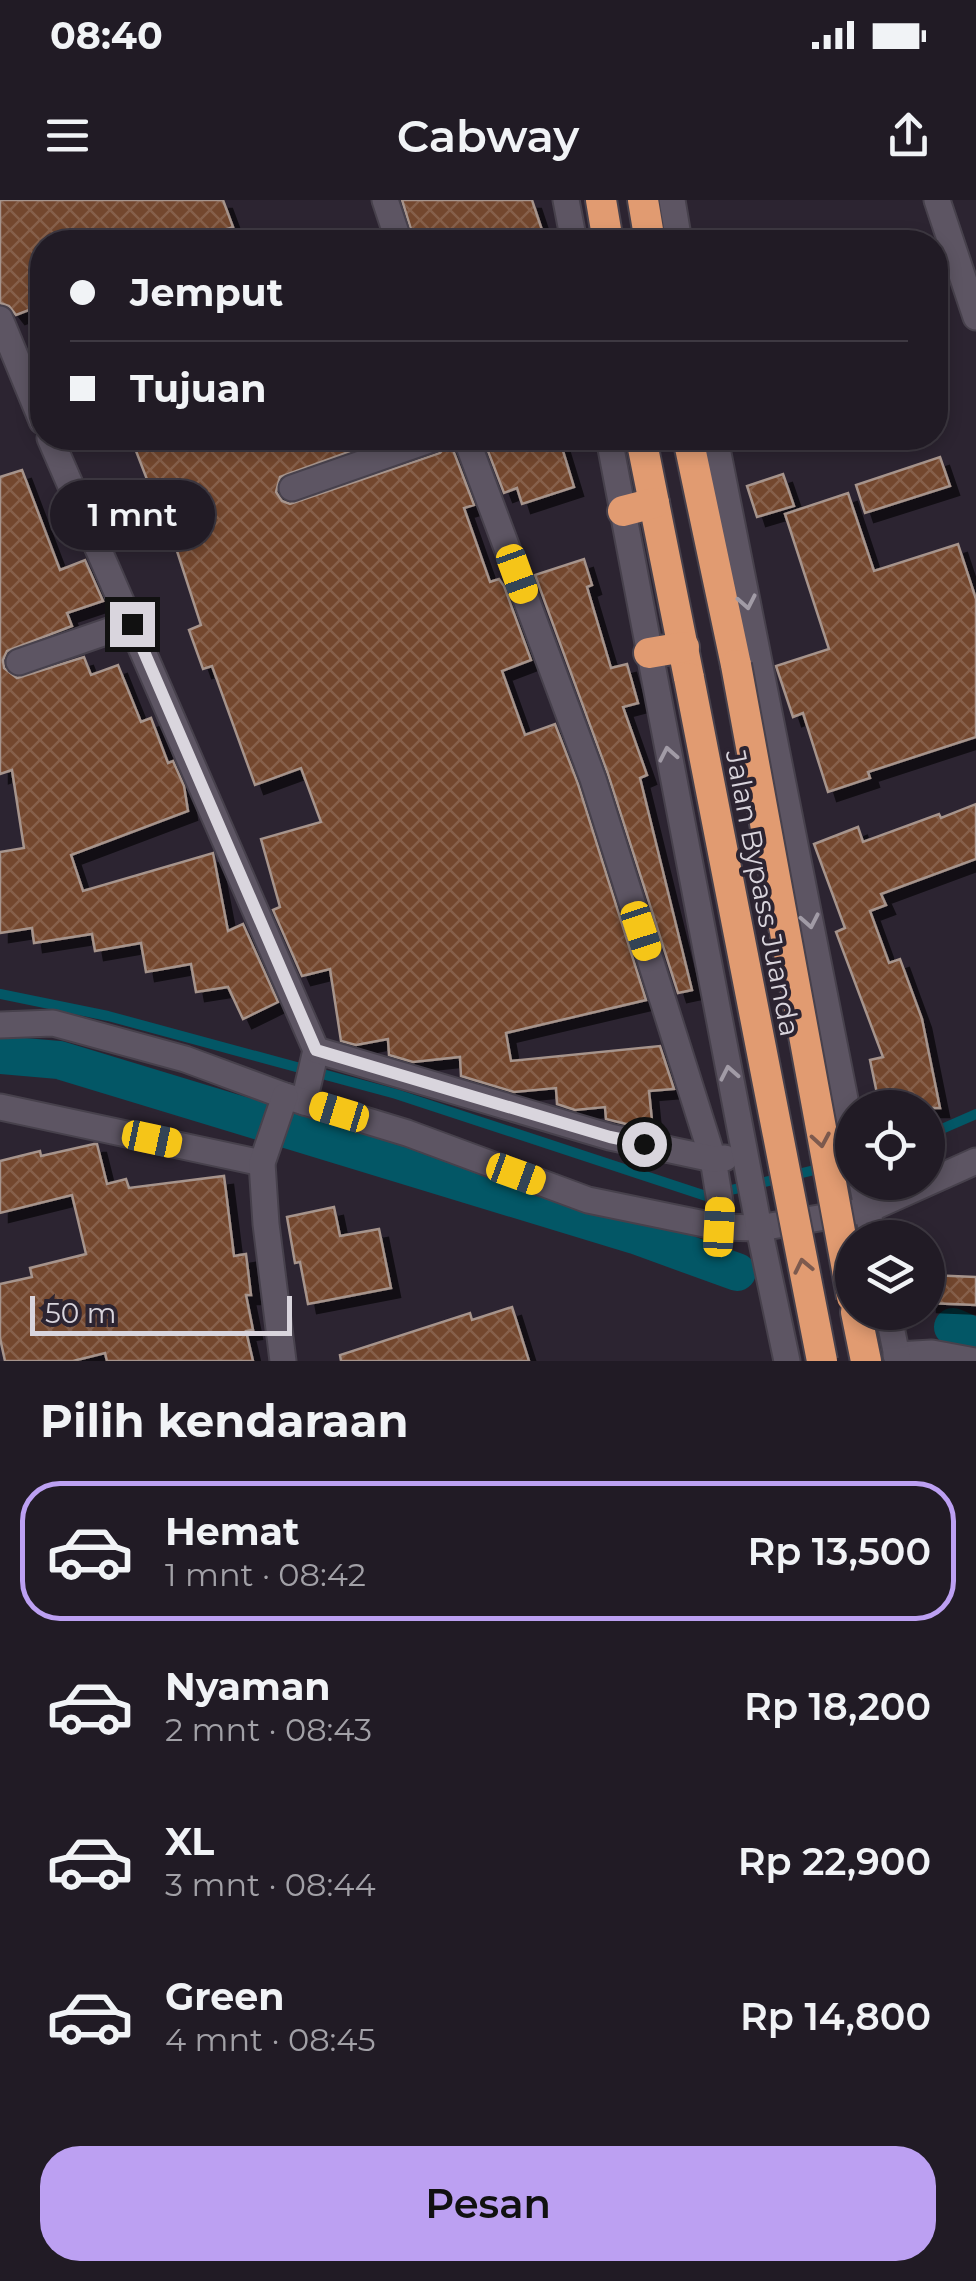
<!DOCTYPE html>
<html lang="id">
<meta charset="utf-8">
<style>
body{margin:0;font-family:Montserrat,sans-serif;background:#2d2832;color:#f1f3f6;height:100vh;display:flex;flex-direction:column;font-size:38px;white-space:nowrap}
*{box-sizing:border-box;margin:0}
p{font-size:32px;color:#a2a1a7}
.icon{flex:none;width:55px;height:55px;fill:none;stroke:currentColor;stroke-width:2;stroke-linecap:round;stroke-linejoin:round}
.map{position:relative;height:1161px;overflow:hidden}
.panel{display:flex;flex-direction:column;background:#211b25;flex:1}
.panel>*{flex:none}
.banner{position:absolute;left:30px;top:30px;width:918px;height:220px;border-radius:40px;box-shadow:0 5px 15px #0003,0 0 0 2px #3e3942;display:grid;align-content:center;height:220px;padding:0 40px;background:#211b25}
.tools{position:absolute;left:835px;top:890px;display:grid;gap:20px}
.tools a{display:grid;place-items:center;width:110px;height:110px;border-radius:50%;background:#211b25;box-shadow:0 5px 15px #0003,0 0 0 2px #3e3942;font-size:50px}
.scale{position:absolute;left:30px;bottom:25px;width:262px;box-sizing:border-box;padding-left:10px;border:5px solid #d9d5dd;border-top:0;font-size:28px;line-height:35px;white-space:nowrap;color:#d9d5dd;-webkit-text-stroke:8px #2c2431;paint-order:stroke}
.end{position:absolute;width:45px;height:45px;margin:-22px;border:12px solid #d9d5dd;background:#111;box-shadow:0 0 0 5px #111}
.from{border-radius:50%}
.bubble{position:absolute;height:70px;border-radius:35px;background:#211b25;box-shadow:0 5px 15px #0003,0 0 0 2px #3e3942;font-size:32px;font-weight:600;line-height:70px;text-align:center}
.car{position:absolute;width:30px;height:60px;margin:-30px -15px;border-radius:12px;box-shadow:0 0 8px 2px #0007;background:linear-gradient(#f5c518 24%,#345 0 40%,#f5c518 0 76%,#345 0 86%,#f5c518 0)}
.banner b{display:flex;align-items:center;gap:35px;height:95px;font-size:38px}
.banner b+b{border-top:2px solid #3e3942}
.banner i{width:25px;height:25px;background:#f1f3f6}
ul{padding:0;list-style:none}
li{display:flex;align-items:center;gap:30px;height:140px;margin:0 20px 15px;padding:0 20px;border:5px solid transparent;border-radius:40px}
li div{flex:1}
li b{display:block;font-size:38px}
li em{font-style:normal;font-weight:600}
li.on{border-color:#bca0f2}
li>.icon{width:90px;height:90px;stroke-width:1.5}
h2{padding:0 40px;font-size:45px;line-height:120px}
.cta{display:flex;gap:20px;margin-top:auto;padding:20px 40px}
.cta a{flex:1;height:115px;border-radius:40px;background:#bca0f2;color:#111;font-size:40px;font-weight:600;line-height:115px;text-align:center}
.status{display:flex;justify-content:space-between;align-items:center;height:70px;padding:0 50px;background:#211b25;direction:ltr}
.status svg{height:28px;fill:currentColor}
header{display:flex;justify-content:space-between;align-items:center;height:130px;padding:0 40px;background:#211b25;font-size:45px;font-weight:600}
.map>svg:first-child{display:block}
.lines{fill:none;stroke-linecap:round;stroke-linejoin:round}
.stream{stroke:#035766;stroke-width:10}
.canal{stroke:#035766;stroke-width:38}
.building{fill:url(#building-cross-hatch);stroke:#a6948c;stroke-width:2.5;filter:url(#shadow)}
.street-casing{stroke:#47414c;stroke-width:29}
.secondary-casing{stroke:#47414c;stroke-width:29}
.highway-casing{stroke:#47414c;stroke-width:34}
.street{stroke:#5d5563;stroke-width:25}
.secondary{stroke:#5d5563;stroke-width:25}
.highway{stroke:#e19b71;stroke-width:30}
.highway-bridge-casing{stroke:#47414c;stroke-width:34;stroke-linecap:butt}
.highway-bridge{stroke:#e19b71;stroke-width:30}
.oneway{stroke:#a19ba6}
.oneway2{stroke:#7d5a4e}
.route{stroke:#d9d5dd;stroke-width:12}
.labels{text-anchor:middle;stroke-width:8;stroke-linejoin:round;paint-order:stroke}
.street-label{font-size:28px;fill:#d9d5dd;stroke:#2c2431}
</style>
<div class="status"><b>08:40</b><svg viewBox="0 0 49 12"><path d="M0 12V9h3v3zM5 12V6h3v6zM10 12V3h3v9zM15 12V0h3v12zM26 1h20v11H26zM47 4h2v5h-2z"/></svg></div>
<header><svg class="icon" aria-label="menu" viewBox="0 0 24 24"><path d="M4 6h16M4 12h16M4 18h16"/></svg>Cabway<svg class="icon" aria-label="share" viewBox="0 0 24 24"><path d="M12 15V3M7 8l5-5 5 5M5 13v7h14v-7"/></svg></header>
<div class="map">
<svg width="976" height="1161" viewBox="0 0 976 1161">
<defs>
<pattern id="building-cross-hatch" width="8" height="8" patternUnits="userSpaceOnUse" patternTransform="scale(2.5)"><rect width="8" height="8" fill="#73462d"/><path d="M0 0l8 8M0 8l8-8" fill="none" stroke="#86604b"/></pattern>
<filter id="shadow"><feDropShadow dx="9" dy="9" stdDeviation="0" flood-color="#0009"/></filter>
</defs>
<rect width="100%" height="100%" fill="#2c2431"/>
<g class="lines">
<!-- stream -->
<g class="stream">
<polyline points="0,794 108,816 396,894 706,996 852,961"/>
<polyline points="928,935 976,914"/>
</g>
<!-- canal -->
<g class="canal">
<polyline points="0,855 59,860 635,1035 737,1072"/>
<polyline points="953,1127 976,1137"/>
</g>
</g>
<!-- building -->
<g class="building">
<polygon points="0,0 223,0 233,27 191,42 42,42 42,105 16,115 9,106 0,103"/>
<polygon points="402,0 532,0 546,42 415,42"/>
<polygon points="131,238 387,238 280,277 276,292 282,301 290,304 440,253 450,242 474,305 464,308 490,382 499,379 504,386 531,460 502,471 525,535 555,524 578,584 646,800 506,833 511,861 660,846 674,889 649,891 652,921 626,924 606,919 605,907 575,910 557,904 556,888 514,892 461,876 460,857 413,862 389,855 388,839 356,845 341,841 330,769 302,776 273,710 280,707 261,639 321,622 301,568 255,585 212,466 203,469 189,430 201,425 177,351 186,348 164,291 153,295"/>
<polygon points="483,238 559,238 574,287 522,304 517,288 504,293"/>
<polygon points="940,257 950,286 865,313 856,285"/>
<polygon points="22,270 60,370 85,360 103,401 67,413 72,426 7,451 3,460 4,468 17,478 84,457 91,475 118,465 141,522 151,518 168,563 173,561 184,586 188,611 71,655 83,691 213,653 228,731 243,724 278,802 243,819 228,787 196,792 191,764 146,772 141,743 95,751 92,734 34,743 32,728 0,733 0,652 24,648 12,570 0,574 0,277"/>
<polygon points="783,274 794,306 757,317 747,286"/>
<polygon points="848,293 874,371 958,344 976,399 976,537 868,572 870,578 828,592 803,513 793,517 776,466 829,449 785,314"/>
<polygon points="584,359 592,385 587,387 611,468 627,464 638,503 623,507 647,575 640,578 692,790 678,793 608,574 535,375"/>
<polygon points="976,604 976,659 881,694 886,705 870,711 889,763 900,759 922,819 940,908 880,908 870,860 883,857 836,732 845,728 814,644 858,627 863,642 939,614 941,618"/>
<polygon points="94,944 97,944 107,984 126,979 129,988 224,976 234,1056 246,1054 251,1095 246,1095 253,1130 246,1131 253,1161 107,1161 105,1153 73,1161 5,1161 0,1138 0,1084 32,1077 30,1068 86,1054 72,995 0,1013 0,961 40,951 41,956"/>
<polygon points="334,1007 340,1036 379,1029 391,1088 308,1104 300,1062 295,1063 287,1017"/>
<polygon points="928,1075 976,1077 976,1105 928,1103"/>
<polygon points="512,1107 529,1161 341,1161 340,1155 470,1113 472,1120"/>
</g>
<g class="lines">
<!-- street casing -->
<g class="street-casing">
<g id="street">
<polyline points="385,0 399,42"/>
<polyline points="937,0 976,117"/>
<polyline points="0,119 42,221"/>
<polyline points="50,238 316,850 304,902"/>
<polyline points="466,238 593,579 713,959 720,1002 719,1027"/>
<polyline points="292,288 435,238"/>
<polyline points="19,462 132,423"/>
<polyline points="0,825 53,823 185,859 285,896 407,933 588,1000 719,1027 759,1028 867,1010 976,961"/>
<polyline points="316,850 610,937 713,959 725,958"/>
<polyline points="0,907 262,963"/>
<polyline points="896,1155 932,1153 975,1161"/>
<polyline points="283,1161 266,1024 262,963 285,896"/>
</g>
</g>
<!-- secondary casing -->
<g class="secondary-casing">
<g id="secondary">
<polyline points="566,0 574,42"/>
<polyline points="672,0 679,42"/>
<polyline points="609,238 759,1028 787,1161"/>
<polyline points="715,238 852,935"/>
<polyline points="862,982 873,1038"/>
<polyline points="888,1112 898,1161"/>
</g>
</g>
<!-- highway casing -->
<g class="highway-casing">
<g id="highway">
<polyline points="601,0 608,42"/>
<polyline points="643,0 650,42"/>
<polyline points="641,238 689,478"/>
<polyline points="688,238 736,465"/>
<polyline points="623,311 654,303"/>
<polyline points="649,453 684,447"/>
<polyline points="856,1112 866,1161"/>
</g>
</g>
<!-- street -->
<use href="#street" class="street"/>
<!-- secondary -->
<use href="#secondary" class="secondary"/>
<!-- highway -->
<use href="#highway" class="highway"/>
<!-- highway-bridge casing -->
<g class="highway-bridge-casing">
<g id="highway-bridge">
<polyline points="736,465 852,1097"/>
<polyline points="689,478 822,1161"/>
</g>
</g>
<!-- highway-bridge -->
<use href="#highway-bridge" class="highway-bridge"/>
</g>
<!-- one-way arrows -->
<defs><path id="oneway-chevron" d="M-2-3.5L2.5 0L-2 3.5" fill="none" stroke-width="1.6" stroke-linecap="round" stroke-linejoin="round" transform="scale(2.5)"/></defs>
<g class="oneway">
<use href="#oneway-chevron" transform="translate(747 402) rotate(79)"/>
<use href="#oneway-chevron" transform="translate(668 554) rotate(-101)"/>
<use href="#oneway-chevron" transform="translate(810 721) rotate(79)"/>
<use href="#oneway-chevron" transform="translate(729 873) rotate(-101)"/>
</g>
<g class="oneway2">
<use href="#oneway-chevron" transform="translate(821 940) rotate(80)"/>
<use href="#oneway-chevron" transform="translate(803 1066) rotate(-102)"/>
</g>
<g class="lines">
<!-- route -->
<polyline class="route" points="132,424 316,850 610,937 644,944"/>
</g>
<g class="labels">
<!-- street labels -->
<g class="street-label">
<text transform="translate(763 693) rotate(79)" y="10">Jalan Bypass Juanda</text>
</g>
</g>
</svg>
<div class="tools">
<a><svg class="icon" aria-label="locate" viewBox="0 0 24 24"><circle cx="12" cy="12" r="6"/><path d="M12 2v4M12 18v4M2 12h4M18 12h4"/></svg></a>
<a><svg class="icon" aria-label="layers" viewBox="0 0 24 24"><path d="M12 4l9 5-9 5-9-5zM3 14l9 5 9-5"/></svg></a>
</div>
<div class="scale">50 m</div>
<i class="end from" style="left:644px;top:944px"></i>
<i class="end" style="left:132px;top:424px"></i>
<div class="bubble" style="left:50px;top:280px;width:165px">1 mnt</div>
<i class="car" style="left:517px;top:374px;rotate:160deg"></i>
<i class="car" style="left:641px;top:731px;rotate:162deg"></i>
<i class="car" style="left:339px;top:912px;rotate:287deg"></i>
<i class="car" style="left:152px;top:939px;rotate:102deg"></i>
<i class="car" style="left:516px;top:974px;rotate:110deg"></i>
<i class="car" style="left:719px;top:1027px;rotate:3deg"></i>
<div class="banner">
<b><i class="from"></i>Jemput</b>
<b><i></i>Tujuan</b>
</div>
</div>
<section class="panel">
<h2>Pilih kendaraan</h2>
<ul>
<li class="on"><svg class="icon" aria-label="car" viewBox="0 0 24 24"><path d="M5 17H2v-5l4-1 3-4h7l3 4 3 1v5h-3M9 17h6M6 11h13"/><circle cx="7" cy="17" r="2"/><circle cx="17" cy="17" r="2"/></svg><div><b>Hemat</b><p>1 mnt · 08:42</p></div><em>Rp 13,500</em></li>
<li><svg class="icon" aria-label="car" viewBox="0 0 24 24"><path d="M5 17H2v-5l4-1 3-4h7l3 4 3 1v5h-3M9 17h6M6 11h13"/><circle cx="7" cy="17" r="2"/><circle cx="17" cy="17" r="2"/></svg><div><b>Nyaman</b><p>2 mnt · 08:43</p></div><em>Rp 18,200</em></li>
<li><svg class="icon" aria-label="car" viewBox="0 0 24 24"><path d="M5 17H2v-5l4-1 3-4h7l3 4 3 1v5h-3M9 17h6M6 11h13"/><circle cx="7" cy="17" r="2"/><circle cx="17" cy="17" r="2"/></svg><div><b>XL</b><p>3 mnt · 08:44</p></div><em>Rp 22,900</em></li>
<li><svg class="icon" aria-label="car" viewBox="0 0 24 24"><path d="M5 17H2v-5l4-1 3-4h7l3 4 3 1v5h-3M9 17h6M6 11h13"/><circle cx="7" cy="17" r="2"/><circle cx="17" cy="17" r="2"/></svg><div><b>Green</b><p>4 mnt · 08:45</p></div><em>Rp 14,800</em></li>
</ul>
<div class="cta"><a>Pesan</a></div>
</section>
